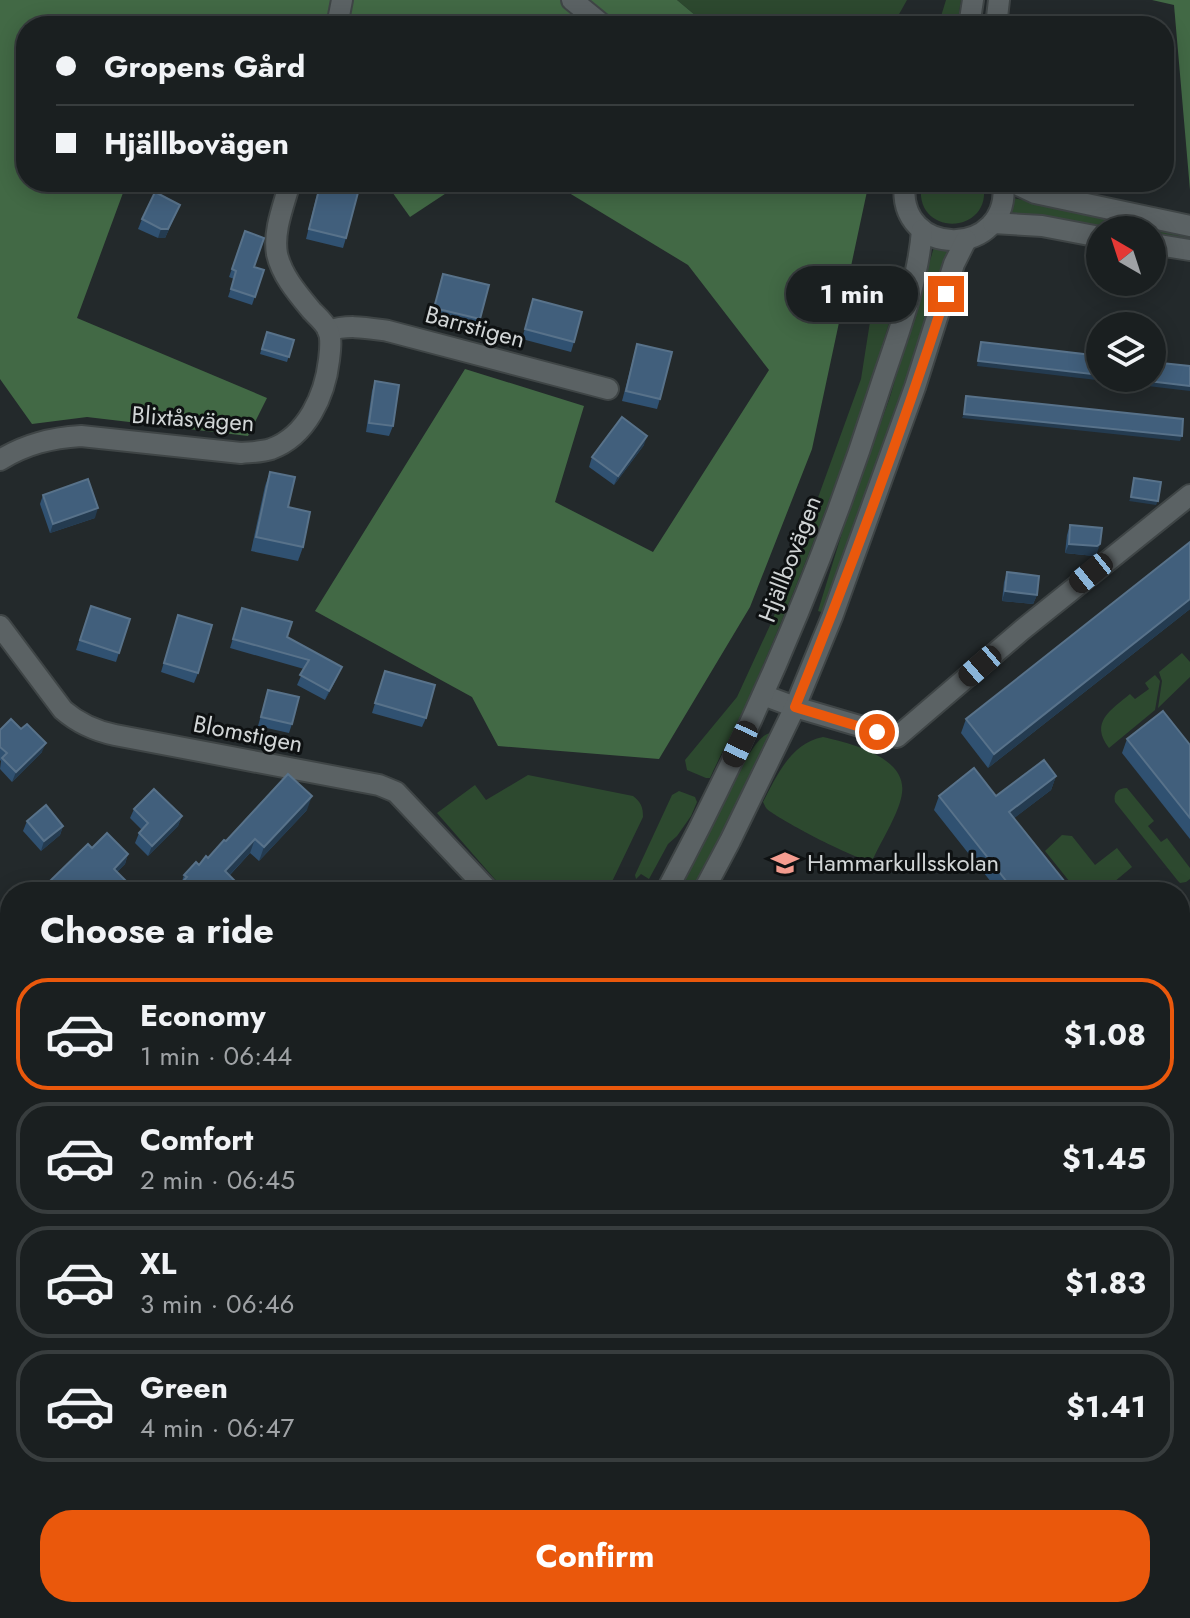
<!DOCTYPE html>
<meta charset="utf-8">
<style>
body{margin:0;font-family:Jost,sans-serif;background:#272c2d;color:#f1f3f6;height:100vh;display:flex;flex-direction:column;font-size:30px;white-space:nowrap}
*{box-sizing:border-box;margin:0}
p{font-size:26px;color:#9fa2a5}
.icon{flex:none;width:44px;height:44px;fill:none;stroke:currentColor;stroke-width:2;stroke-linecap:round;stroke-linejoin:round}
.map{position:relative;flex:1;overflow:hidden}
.sheet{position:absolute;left:0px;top:882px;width:1190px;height:736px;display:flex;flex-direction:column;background:#1a1f20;border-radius:32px 32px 0 0;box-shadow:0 4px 20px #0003,0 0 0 2px #383d3e}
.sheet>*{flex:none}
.guide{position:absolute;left:16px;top:16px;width:1158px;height:176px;border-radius:32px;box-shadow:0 4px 20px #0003,0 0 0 2px #383d3e;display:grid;align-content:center;height:176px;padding:0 40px;background:#1a1f20}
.needle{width:52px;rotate:321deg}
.fabs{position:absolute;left:1086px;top:216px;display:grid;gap:16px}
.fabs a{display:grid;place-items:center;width:80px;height:80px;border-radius:50%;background:#1a1f20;box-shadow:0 4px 20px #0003,0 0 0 2px #383d3e;font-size:40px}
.end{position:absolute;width:36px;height:36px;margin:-18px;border:10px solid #ea580c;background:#fff;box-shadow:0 0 0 4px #fff}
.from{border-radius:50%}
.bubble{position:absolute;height:56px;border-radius:28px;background:#1a1f20;box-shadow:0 4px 20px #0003,0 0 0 2px #383d3e;font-size:26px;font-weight:700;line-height:56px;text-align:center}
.car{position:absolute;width:24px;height:48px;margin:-24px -12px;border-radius:10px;box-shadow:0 0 6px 2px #0007;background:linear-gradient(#222 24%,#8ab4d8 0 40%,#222 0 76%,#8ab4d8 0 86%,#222 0)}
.guide b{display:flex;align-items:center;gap:28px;height:76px;font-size:30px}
.guide b+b{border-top:2px solid #383d3e}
.guide i{width:20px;height:20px;background:#f1f3f6}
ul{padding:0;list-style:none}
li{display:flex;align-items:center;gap:24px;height:112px;margin:0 16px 12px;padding:0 24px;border:4px solid #383d3e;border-radius:32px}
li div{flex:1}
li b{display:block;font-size:30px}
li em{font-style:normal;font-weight:700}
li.current{border-color:#ea580c}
li>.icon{width:72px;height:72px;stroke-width:1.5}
h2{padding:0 40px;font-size:36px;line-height:96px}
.primary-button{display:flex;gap:16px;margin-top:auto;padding:16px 40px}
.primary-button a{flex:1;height:92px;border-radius:32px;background:#ea580c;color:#fff;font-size:32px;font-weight:700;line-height:92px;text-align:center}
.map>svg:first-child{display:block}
.green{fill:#2d492f}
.forest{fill:#426945}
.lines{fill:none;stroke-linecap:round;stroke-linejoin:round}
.minor-casing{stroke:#3f4546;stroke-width:24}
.minor{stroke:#5b6264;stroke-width:20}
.wall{fill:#305171}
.shaded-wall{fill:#243b50}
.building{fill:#415f7c;stroke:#58728a;stroke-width:2}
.route{stroke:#ea580c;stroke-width:10}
.labels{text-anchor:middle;stroke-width:6;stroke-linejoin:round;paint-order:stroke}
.street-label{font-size:24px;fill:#d1d5d6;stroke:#0e1112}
.poi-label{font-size:24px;fill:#d1d5d6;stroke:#0e1112;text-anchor:start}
</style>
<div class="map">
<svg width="1190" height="1618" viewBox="0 0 1190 1618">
<rect width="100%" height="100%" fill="#23292b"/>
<!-- green -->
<g class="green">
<polygon points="677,0 907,0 894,23 890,26 708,26"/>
<polygon points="946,0 961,0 957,26 938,26"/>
<path d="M 922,182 L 983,182 C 995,237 910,238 922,182 Z"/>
<polygon points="1013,198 1190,234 1190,243 1152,238 1152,230 1106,230 1010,212"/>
<polygon points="934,247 950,250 926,333 824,613 818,611 845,523 890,397"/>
<path d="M 886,264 L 905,268 C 864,416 809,561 747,702 C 735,729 722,751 710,778 L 706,778 L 687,770 L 685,760 L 737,697 L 772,621 L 791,572 L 861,379 L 878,271 Z"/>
<polygon points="1182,653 1190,662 1190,677 1158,708 1162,681 1159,672"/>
<path d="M 1155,675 L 1160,681 L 1155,710 L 1109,748 C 1089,722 1111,710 1130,694 L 1135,699 L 1149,689 L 1145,683 Z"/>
<path d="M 770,733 L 771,736 L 692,892 L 677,892 L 749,754 C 755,746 760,736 770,733 Z"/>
<path d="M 823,737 C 850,743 907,757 902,793 C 900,811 882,840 874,857 L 871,861 C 852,858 788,824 771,812 C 766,809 766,808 763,802 C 777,775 791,743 823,737 Z"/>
<path d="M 528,775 L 633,796 C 641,802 643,807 643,817 L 607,892 L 506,892 L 437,813 L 475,785 L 486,800 Z"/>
<path d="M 1127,788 L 1154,821 L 1148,826 L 1161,842 L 1167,838 L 1190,868 L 1190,879 L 1186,882 L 1180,883 L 1178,881 L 1115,802 C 1113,793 1118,788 1127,788 Z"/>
<polygon points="679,791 695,797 697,802 691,816 677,836 668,844 649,879 641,874 636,879 635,875 672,795"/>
<polygon points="1062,835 1072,836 1095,865 1117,848 1132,867 1102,892 1078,892 1045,851"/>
<polygon points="1183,1473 1190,1481 1190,1618 1107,1618 1114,1608 1180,1608 1180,1475"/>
<polygon points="538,1608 574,1608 581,1618 526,1618"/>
</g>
<!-- forest -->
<g class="forest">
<polygon points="0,0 677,0 708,26 26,26 26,182 127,182 77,318 267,398 248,436 87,417 32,424 0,379"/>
<polygon points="1152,0 1190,0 1190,190 1174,5"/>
<polygon points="385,182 463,182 410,217"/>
<polygon points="551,182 869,182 812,449 750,607 659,759 498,746 472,697 315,611 465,369 584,406 555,502 653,552 769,370 688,265"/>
<polygon points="0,929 10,939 10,1538 0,1515"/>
<polygon points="106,1608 239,1608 233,1618 125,1618"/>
</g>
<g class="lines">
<!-- minor casing -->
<g class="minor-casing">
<g id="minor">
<polyline points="572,0 604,26"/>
<polyline points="337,26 342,0"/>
<polyline points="969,26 973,0"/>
<polyline points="996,26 999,0"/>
<path d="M 905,182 C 895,260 1013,259 1003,182"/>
<polyline points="1012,182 1035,193 1190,226"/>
<polyline points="993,223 1042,226 1100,237"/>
<polyline points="1152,244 1190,250"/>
<path d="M 328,331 C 349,324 367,328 388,331 L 608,389"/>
<path d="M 0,460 C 26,444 51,438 81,436 L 241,453 C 251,452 262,452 271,449 C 307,436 325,395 329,360 C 330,351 332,339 328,330 C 325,323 317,316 312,311 C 298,294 282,276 277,254 C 273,230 284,205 290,182"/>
<path d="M 0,626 L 63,710 C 78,723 96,731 115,735 L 379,785 L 396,792 L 490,892"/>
<polyline points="763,695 795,707 897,737 1022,630 1190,495"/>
<path d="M 666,892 C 751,733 823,566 878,394 C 895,341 918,286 922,230"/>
<polyline points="703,892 730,841 795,707 832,617 915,387 954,264 966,240"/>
<polyline points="1180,1261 1190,1253"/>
<polyline points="1180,1302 1190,1314"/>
<polyline points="296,1618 301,1608"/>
</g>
</g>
<!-- minor -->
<use href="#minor" class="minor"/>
</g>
<!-- wall -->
<g class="wall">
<polygon points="320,182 349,182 346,238 343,248 306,239"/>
<polygon points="180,205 165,238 158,238 138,229 142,219"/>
<polygon points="245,231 254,267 264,270 252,305 228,297 234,279 229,277"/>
<polygon points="443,274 480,319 477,329 431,317"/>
<polygon points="533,299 574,342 571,352 522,339"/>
<polygon points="267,332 294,340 287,362 260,354"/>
<polygon points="637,344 660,399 657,409 622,401"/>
<polygon points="375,381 393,426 389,436 366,432 372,391"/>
<polygon points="644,445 614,485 589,467 592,457"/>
<polygon points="270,472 288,507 303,547 298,561 251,551 265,486"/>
<polygon points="43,495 95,518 50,533 40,504"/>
<polygon points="1070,525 1097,553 1094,556 1065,553 1067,535"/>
<polygon points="1190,542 1190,609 988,768 961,733 966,719"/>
<polygon points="1007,572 1037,595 1033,604 1002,601 1004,582"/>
<polygon points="91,606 130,619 116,662 76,650"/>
<polygon points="242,608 287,637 338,676 325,700 297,685 304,669 230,648"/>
<polygon points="175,625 198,673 194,683 161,672"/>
<polygon points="385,671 426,718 422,727 372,713"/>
<polygon points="268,690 292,724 289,733 258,726"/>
<polygon points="21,729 42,752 12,782 0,769 1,761 0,760 0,730"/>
<polygon points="1127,739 1190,745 1190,839 1122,753"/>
<polygon points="1056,776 1051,790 1014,818 1073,892 999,892 934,810 939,796 996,796"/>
<polygon points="134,809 182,816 178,826 148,856 135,843 139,833 142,830 130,818"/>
<polygon points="307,810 259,861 250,853 230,875 181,884 184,875 208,858 226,841"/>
<polygon points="27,821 63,826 60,835 41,851 23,831"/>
<polygon points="92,848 128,854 125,864 117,872 122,890 121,892 50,892 48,890 51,880"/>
<polygon points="1190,1064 1190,1159 1185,1153 1180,1157 1180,1072"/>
<polygon points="1180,1315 1190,1327 1190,1456 1180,1443"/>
<polygon points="594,1608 806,1608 793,1618 593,1618 591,1616"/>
</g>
<!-- shaded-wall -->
<g class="shaded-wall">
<polygon points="180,205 165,238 158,238 161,229"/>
<polygon points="978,361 1100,375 1100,378 1123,378 1190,386 1190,391 977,366"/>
<polygon points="964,414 1182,436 1180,441 962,418"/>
<polygon points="647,436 644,445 614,485 618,476"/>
<polygon points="1131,497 1158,501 1156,505 1129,501"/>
<polygon points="98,508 95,518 50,533 53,524"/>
<polygon points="1069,544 1100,544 1097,553 1094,556 1065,553"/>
<polygon points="1005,591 1037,595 1033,604 1002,601"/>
<polygon points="1190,599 1190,609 988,768 994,754"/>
<polygon points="342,667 338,676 325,700 329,691"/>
<polygon points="46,743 42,752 12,782 16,772"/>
<polygon points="1056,776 1051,790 1004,826 1009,812"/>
<polygon points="312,796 307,810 259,861 264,847"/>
<polygon points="182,816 178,826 148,856 152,846"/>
<polygon points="63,826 60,835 41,851 44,841"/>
<polygon points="255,839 250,853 220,885 225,871"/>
<polygon points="128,854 125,864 110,878 114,869"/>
<polygon points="126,881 121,892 114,892"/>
<polygon points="1190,1139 1185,1153 1180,1157 1180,1147"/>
<polygon points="790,1608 806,1608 793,1618 777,1618"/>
<polygon points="1013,1608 1037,1608 1024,1618 1000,1618"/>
</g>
<!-- building -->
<g class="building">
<polygon points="321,182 349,182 360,185 346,238 309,229"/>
<polygon points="155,192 180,205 168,229 161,229 142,219"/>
<polygon points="245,231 264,238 254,267 264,270 255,297 231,289 236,271 232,269"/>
<polygon points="443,274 489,285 480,319 434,308"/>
<polygon points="533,299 582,312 574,342 525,329"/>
<polygon points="267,332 294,340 289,357 262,349"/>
<polygon points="981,342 1100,356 1100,375 978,361"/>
<polygon points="637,344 672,352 660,399 626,391"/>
<polygon points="1152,362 1190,366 1190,386 1123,378 1152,378"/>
<polygon points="375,381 399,385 393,426 369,423"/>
<polygon points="966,396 1183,419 1182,436 964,414"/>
<polygon points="622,417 647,436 618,476 592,457"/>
<polygon points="270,472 295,477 288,507 310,512 303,547 256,537"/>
<polygon points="1134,478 1161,482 1158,501 1131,497"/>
<polygon points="88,479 98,508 53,524 43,495"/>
<polygon points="1070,525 1102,528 1100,544 1097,546 1069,544"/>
<polygon points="1190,542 1190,599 994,754 966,719"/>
<polygon points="1007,572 1039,576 1037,595 1005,591"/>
<polygon points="91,606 130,619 119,653 80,640"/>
<polygon points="242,608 292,622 287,637 342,667 329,691 300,675 309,660 233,639"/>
<polygon points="178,615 212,625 198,673 164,663"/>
<polygon points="385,671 435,685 426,718 375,703"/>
<polygon points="268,690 299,697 292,724 261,717"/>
<polygon points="1163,711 1190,745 1190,818 1127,739"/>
<polygon points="11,719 21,729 27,724 46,743 16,772 2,758 7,753 0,747 0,730"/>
<polygon points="1044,760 1056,776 1009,812 1073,892 1015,892 939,796 974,768 996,796"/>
<polygon points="288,774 312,796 264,847 255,839 225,871 238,884 231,892 173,892 187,877 184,875 196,862 199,865 206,856 208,858 224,840 226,841"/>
<polygon points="154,789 182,816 152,846 139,833 148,823 134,809"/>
<polygon points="46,805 63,826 44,841 27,821"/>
<polygon points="107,833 128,854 114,869 126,881 114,892 63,892 51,880 88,844 92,848"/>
<polygon points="1190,1064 1190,1139 1180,1147 1180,1072"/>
<polygon points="1180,1315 1190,1327 1190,1429 1182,1419 1180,1420"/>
<polygon points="20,1608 54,1608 48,1618 14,1618"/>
<polygon points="606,1608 790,1608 777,1618 614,1618"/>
<polygon points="940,1608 1013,1608 1000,1618 928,1618"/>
</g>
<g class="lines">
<!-- route -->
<path class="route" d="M 877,732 L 795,707 C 850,571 901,434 946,294"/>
</g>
<!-- icons -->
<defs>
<g id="school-bare" transform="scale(2.16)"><path d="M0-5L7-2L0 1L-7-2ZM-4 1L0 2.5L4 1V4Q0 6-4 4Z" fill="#f59d90" stroke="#0e1112" stroke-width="2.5" paint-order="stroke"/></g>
</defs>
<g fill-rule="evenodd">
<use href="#school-bare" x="785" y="863"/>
</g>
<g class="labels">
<!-- street labels -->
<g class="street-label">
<text transform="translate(475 327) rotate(15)" y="8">Barrstigen</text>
<text transform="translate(193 419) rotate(4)" y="8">Blixtåsvägen</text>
<text transform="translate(790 559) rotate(-69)" y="8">Hjällbovägen</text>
<text transform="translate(248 734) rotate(11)" y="8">Blomstigen</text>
</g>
<!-- poi labels -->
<g class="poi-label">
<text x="807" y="871">Hammarkullsskolan</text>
</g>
</g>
</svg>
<div class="fabs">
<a><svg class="needle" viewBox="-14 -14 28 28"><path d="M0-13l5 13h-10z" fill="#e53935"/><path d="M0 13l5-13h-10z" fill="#9fa2a5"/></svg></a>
<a><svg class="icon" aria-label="layers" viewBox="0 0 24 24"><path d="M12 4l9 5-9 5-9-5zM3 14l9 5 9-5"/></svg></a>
</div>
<i class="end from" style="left:877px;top:732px"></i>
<i class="end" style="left:946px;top:294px"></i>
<div class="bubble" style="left:786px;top:266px;width:132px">1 min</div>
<i class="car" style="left:1091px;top:573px;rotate:231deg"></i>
<i class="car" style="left:980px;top:666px;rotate:229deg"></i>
<i class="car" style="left:740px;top:744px;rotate:205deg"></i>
<div class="guide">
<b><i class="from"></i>Gropens Gård</b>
<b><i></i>Hjällbovägen</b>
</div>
<section class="sheet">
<h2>Choose a ride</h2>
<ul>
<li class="current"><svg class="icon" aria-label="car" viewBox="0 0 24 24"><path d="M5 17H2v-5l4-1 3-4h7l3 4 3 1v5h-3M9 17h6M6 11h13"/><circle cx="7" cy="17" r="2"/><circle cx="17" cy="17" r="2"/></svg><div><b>Economy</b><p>1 min · 06:44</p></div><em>$1.08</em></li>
<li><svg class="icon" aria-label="car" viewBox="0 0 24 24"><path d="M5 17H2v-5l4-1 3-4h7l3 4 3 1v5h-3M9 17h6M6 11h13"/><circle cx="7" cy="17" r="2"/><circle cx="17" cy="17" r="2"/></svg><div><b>Comfort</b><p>2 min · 06:45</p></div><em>$1.45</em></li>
<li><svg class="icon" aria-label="car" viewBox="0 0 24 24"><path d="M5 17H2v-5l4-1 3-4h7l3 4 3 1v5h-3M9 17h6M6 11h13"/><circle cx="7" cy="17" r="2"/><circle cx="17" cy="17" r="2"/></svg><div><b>XL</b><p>3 min · 06:46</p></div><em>$1.83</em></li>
<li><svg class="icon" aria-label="car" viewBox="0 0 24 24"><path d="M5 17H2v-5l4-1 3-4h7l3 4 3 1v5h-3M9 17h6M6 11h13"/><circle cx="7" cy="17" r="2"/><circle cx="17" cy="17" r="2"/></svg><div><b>Green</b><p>4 min · 06:47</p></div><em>$1.41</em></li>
</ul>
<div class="primary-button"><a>Confirm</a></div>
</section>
</div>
